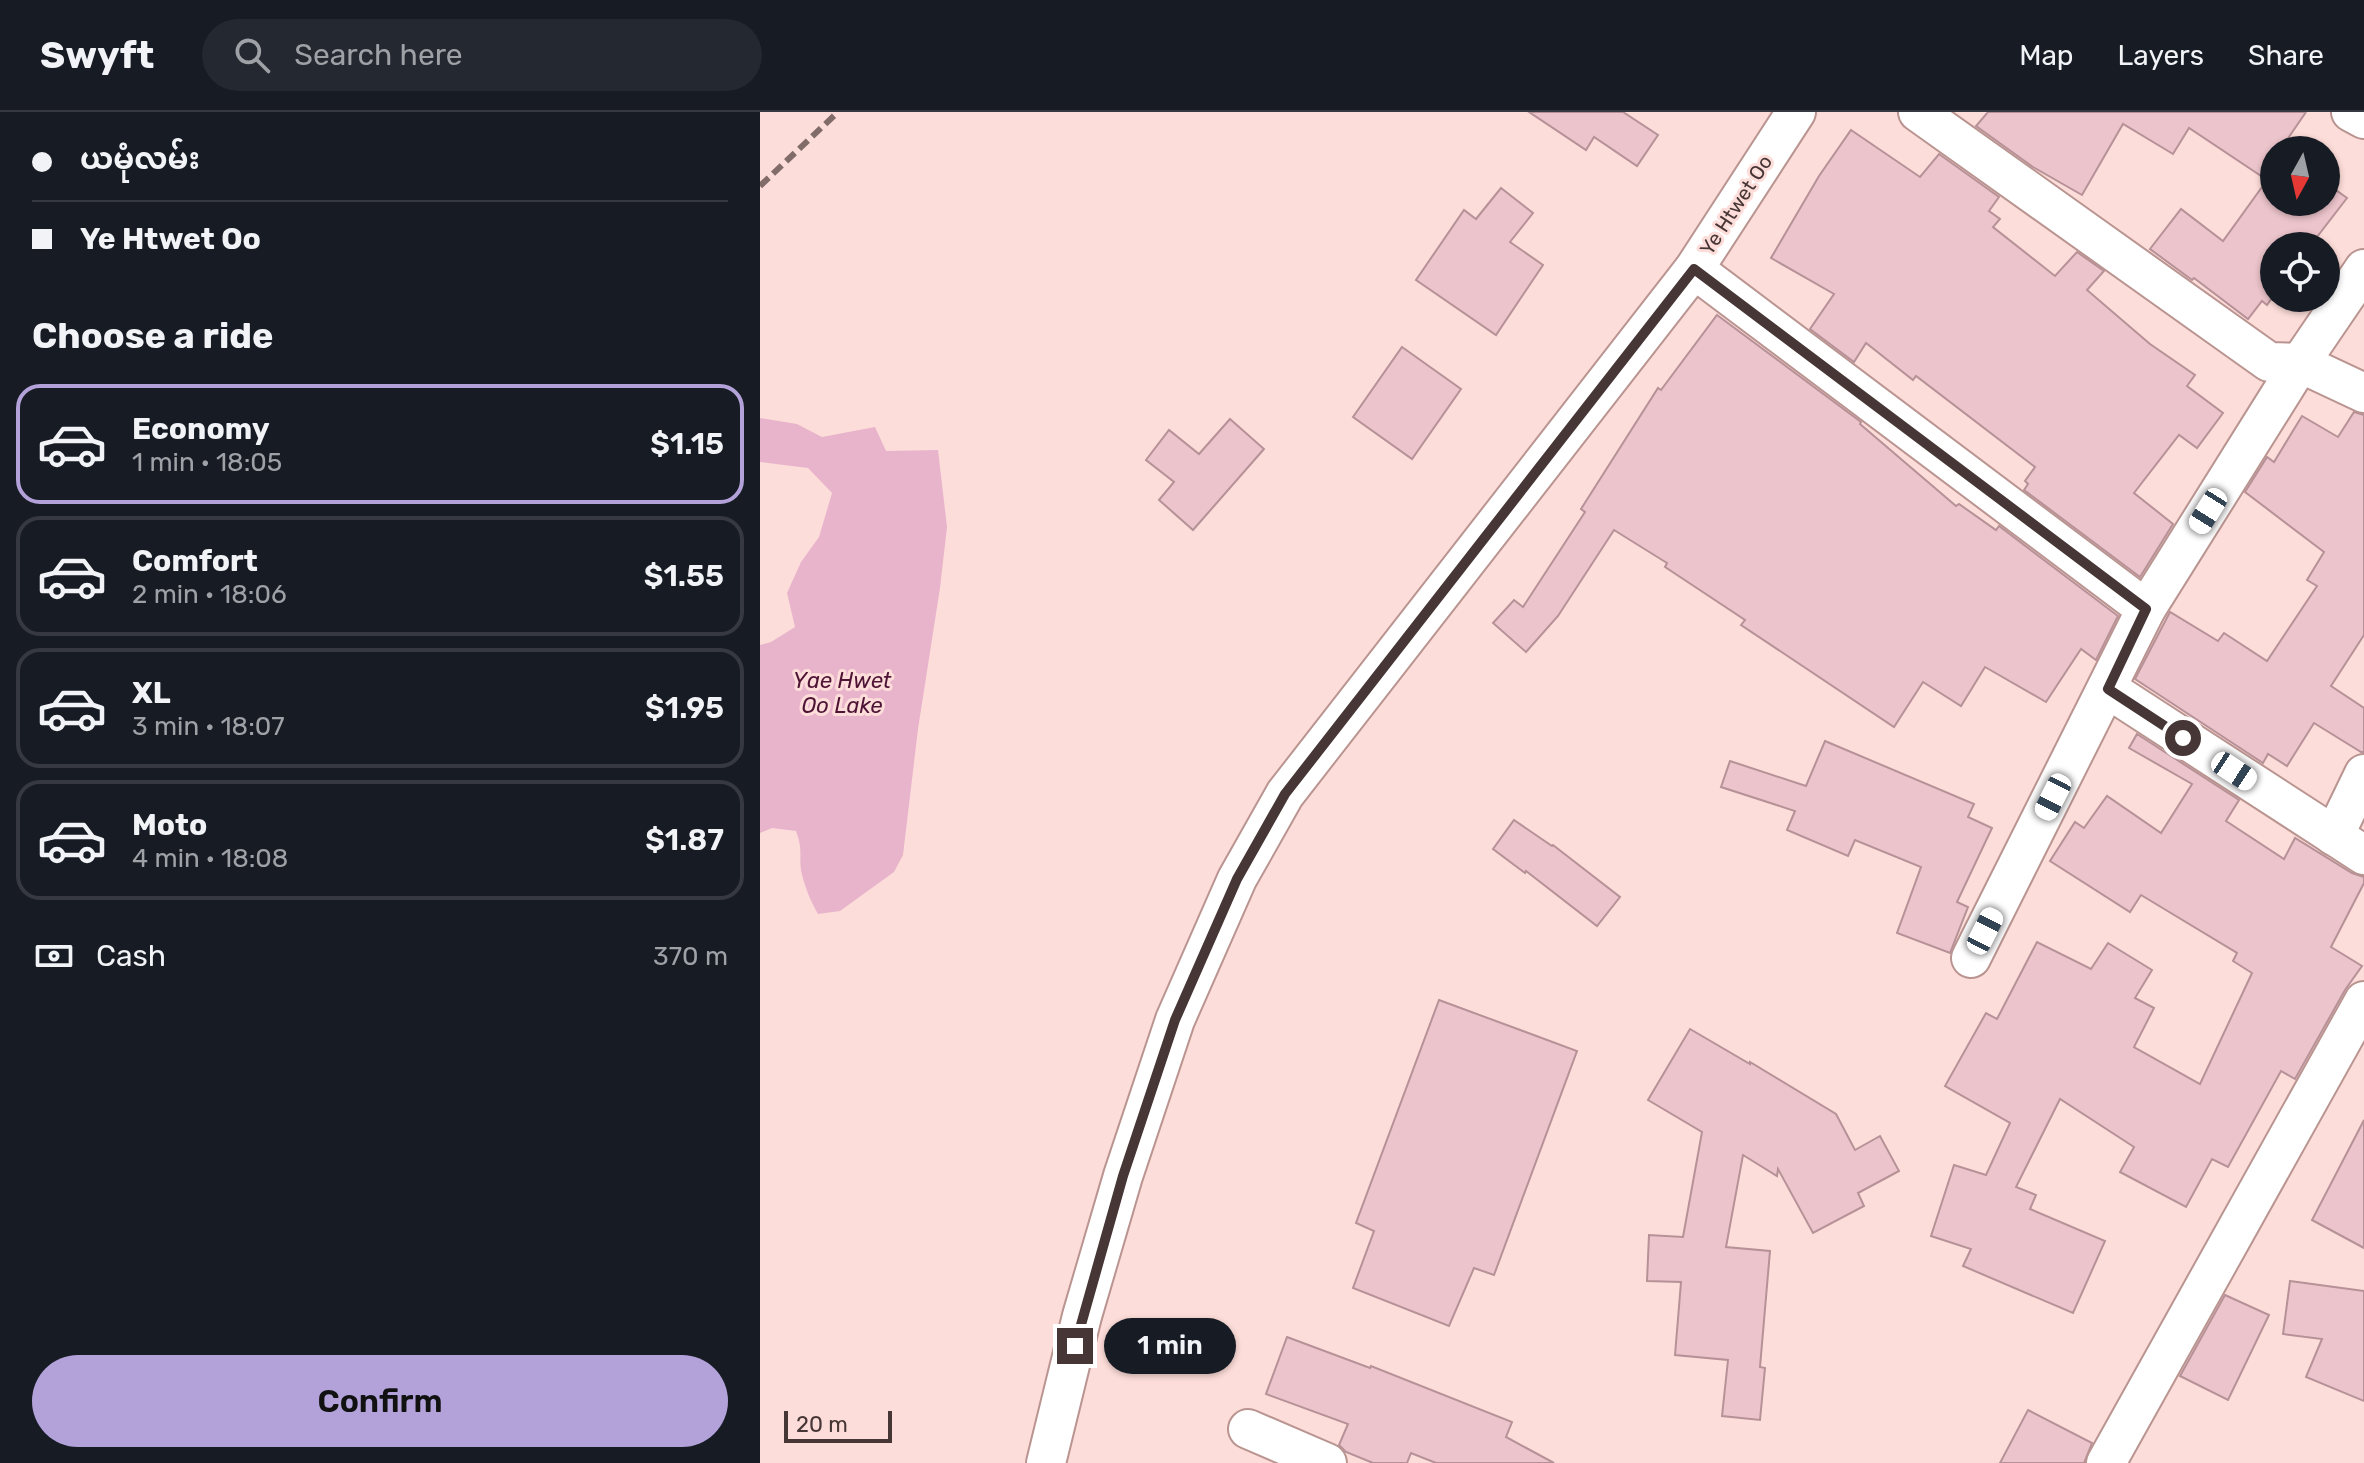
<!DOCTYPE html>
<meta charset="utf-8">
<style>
body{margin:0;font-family:Rubik,"Noto Sans Myanmar",sans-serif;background:#242831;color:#f1f3f6;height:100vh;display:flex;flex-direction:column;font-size:30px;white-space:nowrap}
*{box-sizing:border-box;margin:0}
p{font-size:26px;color:#9ea1a6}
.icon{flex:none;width:44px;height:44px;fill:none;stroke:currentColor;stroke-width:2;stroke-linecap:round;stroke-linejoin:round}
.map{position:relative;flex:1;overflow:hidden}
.sheet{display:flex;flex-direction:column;background:#171b24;width:760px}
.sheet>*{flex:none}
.guide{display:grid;align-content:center;height:176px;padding:0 32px;background:#171b24}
.needle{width:52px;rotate:188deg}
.tools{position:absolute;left:1500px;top:24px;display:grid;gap:16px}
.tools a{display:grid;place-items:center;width:80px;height:80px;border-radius:50%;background:#171b24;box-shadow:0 2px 6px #0004;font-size:40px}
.scale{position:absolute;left:24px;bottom:20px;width:108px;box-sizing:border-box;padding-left:8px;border:4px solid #463635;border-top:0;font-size:22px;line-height:28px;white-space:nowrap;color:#463635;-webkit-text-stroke:6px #fdddd9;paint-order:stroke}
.end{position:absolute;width:36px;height:36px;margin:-18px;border:10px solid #463635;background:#fff;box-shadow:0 0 0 4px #fff}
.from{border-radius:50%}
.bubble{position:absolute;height:56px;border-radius:28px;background:#171b24;box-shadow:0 2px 6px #0004;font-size:26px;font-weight:600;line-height:56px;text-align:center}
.car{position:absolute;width:24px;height:48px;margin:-24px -12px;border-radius:10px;box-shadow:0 0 6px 2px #0007;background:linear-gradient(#fff 24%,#345 0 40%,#fff 0 76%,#345 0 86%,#fff 0)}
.guide b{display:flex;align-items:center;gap:28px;height:76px;font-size:30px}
.guide b+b{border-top:2px solid #363941}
.guide i{width:20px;height:20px;background:#f1f3f6}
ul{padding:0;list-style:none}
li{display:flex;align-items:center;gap:24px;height:120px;margin:0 16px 12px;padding:0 16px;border:4px solid #363941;border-radius:24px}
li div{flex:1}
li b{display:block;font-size:30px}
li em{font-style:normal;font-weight:600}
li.on{border-color:#b2a2d9}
li>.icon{width:72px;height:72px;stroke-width:1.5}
h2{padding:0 32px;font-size:36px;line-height:96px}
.pay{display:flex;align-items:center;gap:20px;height:88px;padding:0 32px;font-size:30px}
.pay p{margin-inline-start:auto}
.action{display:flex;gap:16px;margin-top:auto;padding:16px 32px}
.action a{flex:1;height:92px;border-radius:48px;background:#b2a2d9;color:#111;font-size:32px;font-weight:600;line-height:92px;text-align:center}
header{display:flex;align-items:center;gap:48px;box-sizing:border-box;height:112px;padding:0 40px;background:#171b24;border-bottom:2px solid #363941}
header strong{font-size:38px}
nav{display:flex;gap:44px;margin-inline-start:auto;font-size:28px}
.search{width:560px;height:72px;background:#242831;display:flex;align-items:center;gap:20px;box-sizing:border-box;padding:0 28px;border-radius:44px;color:#9ea1a6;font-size:30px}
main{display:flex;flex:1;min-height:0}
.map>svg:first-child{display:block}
.water{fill:#e8b4cc}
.building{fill:#ecc4cb;stroke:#b69197;stroke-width:2}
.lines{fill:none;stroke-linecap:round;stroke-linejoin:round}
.street-casing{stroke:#b99490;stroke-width:42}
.street{stroke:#fff;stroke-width:38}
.rail{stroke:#816c6a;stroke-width:6;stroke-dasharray:12 6;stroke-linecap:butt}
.route{stroke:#463635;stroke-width:10}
.labels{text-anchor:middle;stroke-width:6;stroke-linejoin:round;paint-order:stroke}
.street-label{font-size:20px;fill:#463635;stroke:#fdddd9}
.water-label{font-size:22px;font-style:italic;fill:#4e1335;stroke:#fdddd9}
</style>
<header>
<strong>Swyft</strong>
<div class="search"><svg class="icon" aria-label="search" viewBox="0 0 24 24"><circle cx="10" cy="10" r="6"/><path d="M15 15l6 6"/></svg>Search here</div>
<nav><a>Map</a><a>Layers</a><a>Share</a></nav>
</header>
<main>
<section class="sheet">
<div class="guide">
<b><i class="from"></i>ယမုံလမ်း</b>
<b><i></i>Ye Htwet Oo</b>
</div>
<h2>Choose a ride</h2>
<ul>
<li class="on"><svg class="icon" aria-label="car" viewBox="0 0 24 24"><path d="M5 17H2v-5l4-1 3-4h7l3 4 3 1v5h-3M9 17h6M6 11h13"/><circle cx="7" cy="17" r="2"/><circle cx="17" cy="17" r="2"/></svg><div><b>Economy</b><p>1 min · 18:05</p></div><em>$1.15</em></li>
<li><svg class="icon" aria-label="car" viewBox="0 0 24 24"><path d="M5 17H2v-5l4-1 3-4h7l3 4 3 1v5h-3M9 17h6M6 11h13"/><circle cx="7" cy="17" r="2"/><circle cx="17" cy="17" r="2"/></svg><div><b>Comfort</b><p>2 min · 18:06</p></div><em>$1.55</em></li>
<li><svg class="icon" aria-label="car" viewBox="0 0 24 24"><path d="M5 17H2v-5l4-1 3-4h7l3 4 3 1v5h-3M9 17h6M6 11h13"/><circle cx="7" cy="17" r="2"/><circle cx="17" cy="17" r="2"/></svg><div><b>XL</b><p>3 min · 18:07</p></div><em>$1.95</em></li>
<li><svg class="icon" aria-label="car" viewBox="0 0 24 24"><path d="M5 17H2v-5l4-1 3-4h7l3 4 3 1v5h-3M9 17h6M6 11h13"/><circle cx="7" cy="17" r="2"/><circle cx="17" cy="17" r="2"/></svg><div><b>Moto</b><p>4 min · 18:08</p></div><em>$1.87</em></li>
</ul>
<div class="pay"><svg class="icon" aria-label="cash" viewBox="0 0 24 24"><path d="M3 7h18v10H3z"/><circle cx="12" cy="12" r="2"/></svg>Cash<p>370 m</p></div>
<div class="action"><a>Confirm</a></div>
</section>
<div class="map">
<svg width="1604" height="1351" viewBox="0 0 1604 1351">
<rect width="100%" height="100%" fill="#fdddd9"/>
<!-- water -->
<path class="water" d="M 0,306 L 37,312 L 62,325 L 115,315 L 126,339 L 178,338 L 187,415 L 180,476 L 158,617 L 143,743 L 134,760 L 80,799 L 58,802 C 50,788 44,773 41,758 C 39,741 43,738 36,719 L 12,716 L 0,721 L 0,533 L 11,530 L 35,515 L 27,481 L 41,450 L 59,425 L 72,381 L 48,356 L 0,350 Z"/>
<!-- building -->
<g class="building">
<polygon points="769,0 863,0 898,23 877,54 834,25 826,38"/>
<polygon points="1228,0 1546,0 1520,38 1514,38 1514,90 1566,90 1566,71 1587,86 1550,134 1514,134 1514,183 1507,193 1502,189 1488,207 1434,166 1432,168 1390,137 1421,97 1463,129 1507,68 1429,16 1413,42 1363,12 1322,83 1273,55 1216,14"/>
<polygon points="1091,18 1160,65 1179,42 1239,85 1229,99 1240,107 1233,115 1295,164 1317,140 1344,159 1327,178 1390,232 1435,263 1427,274 1463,301 1437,336 1419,323 1374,381 1413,412 1380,465 1264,378 1268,372 1265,369 1275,355 1156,264 1153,268 1106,231 1094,250 1050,217 1074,182 1011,146 1059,64"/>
<polygon points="741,76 773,101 750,130 783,153 736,223 656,168 704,98 716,107"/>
<polygon points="957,203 1101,310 1100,312 1196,394 1199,392 1236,418 1239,414 1358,504 1336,548 1321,537 1286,590 1225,555 1201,594 1163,570 1134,615 981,513 985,508 905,455 907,451 854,418 798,504 766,540 733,511 754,488 763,495 825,400 821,397 898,276 901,278"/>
<polygon points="642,235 701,277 652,347 593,305"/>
<polygon points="1594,300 1604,303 1604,523 1571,574 1604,596 1604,640 1601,640 1554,611 1527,654 1508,642 1503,651 1375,567 1410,500 1458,529 1464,521 1507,549 1557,474 1547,468 1564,440 1485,380 1507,345 1514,350 1542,304 1578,325"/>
<polygon points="470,307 504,337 433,418 399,388 414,370 386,348 409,318 439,342"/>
<polygon points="1377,622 1479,688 1466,709 1524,747 1535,726 1592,761 1604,765 1604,771 1571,835 1602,854 1585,878 1535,967 1521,959 1468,1055 1452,1047 1426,1095 1360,1060 1374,1035 1300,987 1256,1075 1276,1083 1270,1097 1345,1129 1313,1201 1203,1154 1211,1137 1171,1124 1194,1053 1226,1063 1250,1011 1185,974 1226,901 1237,907 1277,830 1331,857 1348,831 1392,858 1375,886 1394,896 1374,935 1440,972 1492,861 1473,849 1477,841 1381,783 1370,800 1290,749 1315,710 1324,716 1347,684 1401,721 1432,672 1369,636"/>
<polygon points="1065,629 1214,692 1208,705 1232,716 1197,790 1208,795 1190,841 1137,821 1161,755 1095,728 1088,744 1027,718 1035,699 961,675 970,649 1046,674"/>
<polygon points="754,708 792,734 793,733 860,785 837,814 766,759 765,761 733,737"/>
<polygon points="679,888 817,939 734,1163 714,1156 689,1214 593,1176 614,1119 596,1111"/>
<polygon points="930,917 990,952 990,950 1076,1002 1095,1038 1120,1024 1139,1059 1098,1081 1104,1094 1053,1121 1018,1057 1017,1064 983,1043 966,1135 1010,1139 1000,1255 1005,1256 1000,1308 962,1304 968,1248 915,1243 921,1170 887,1169 889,1123 923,1125 942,1020 888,988"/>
<polygon points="1604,1008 1604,1136 1552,1108"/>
<polygon points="1530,1169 1604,1179 1604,1289 1546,1265 1562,1227 1523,1222"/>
<polygon points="1465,1183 1509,1203 1468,1288 1420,1264"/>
<polygon points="527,1225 610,1256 611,1254 752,1310 746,1325 794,1351 676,1351 651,1341 647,1351 613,1351 586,1340 579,1333 588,1312 506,1282"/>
<polygon points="1268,1298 1332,1331 1324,1351 1240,1351"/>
</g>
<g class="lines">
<!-- street casing -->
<g class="street-casing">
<g id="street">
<polyline points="1158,0 1509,250 1540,251 1604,281"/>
<polyline points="1591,0 1604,7"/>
<polyline points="934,157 1386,497"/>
<polyline points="1348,577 1604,743"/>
<polyline points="1574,724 1604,662"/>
<polyline points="1211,846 1386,497 1540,251 1604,157"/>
<polyline points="488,1317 567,1351"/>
<polyline points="286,1351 322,1204 363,1064 415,908 477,767 525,682 934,157 1036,0"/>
<polyline points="1346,1351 1604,889"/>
</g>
</g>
<!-- street -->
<use href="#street" class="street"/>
<!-- rail -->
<polyline class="rail" points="0,74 78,0"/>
</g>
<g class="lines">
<!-- route -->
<polyline class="route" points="315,1234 363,1064 415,908 477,767 525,682 934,157 1386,497 1348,577 1423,626"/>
</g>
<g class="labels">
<!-- street labels -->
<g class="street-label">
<text transform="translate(976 93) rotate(-57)" y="7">Ye Htwet Oo</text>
</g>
<!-- water labels -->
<g class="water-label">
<text x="82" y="576">Yae Hwet<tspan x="82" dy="25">Oo Lake</tspan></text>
</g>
</g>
</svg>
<div class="tools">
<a><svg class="needle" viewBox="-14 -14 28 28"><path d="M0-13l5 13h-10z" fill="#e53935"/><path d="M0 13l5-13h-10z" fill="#9ea1a6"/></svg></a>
<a><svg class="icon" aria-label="locate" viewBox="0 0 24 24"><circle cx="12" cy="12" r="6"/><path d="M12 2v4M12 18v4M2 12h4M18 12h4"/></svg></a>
</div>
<div class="scale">20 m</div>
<i class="end from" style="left:1423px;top:626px"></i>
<i class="end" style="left:315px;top:1234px"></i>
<div class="bubble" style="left:344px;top:1206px;width:132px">1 min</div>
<i class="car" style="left:1448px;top:399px;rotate:212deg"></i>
<i class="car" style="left:1474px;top:659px;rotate:123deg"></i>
<i class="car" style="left:1293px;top:685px;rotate:207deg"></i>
<i class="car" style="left:1225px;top:819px;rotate:27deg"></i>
</div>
</main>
